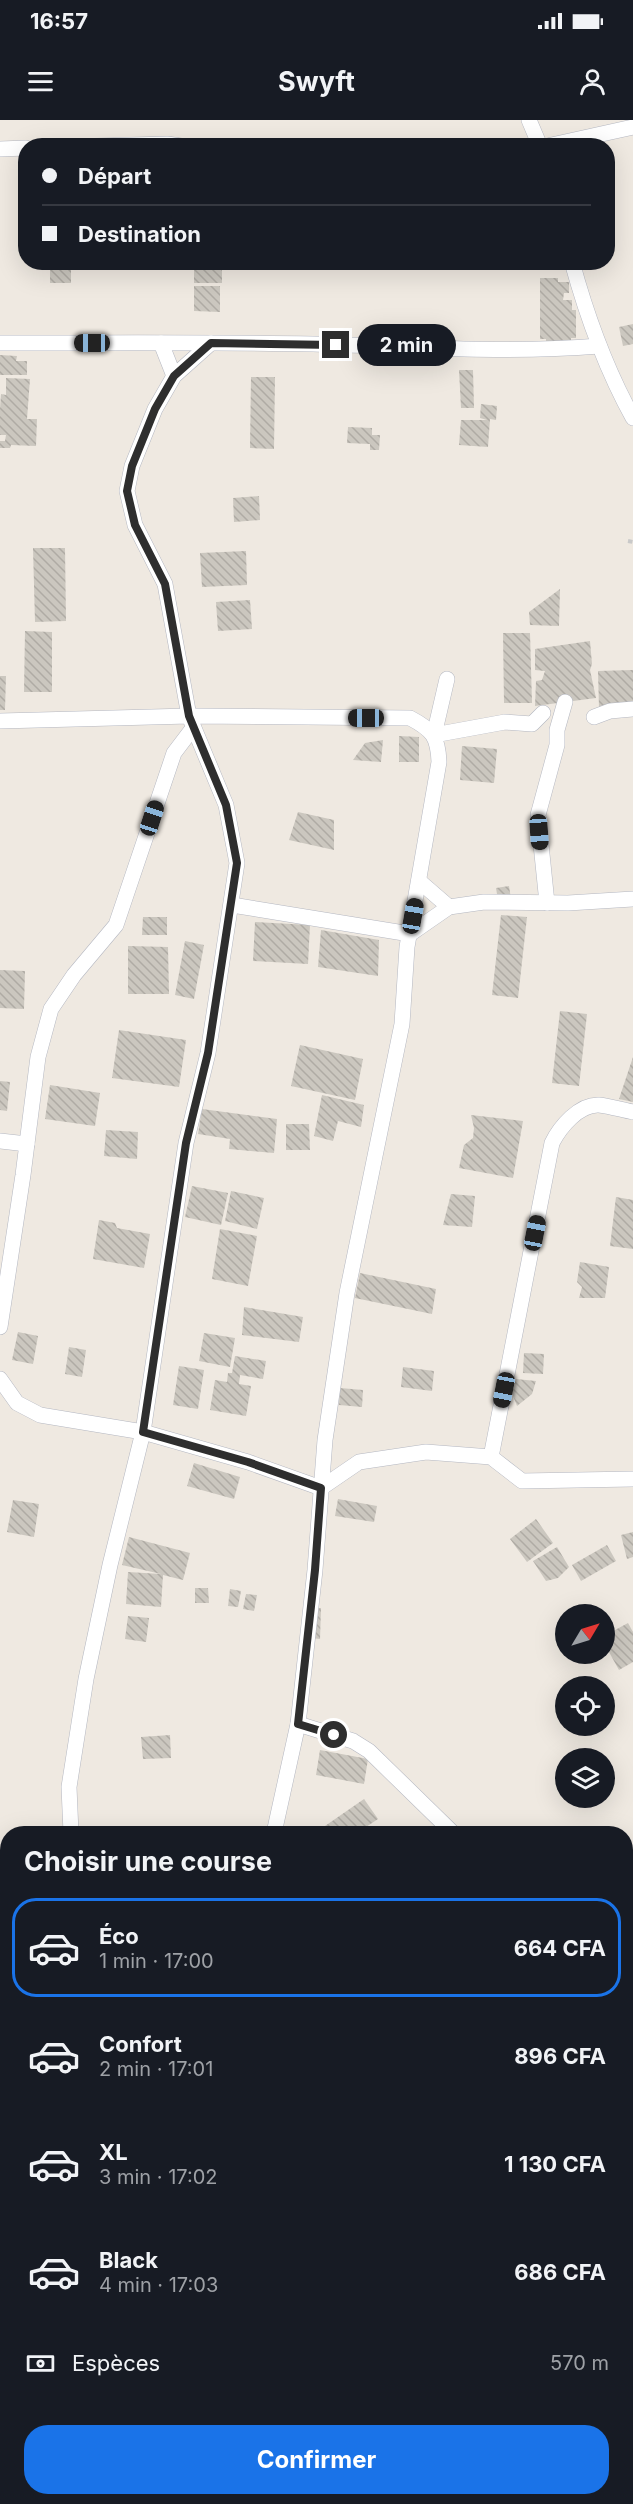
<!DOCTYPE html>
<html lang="fr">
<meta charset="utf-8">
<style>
body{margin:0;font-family:Inter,sans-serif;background:#242831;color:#f1f3f6;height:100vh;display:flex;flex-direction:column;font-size:22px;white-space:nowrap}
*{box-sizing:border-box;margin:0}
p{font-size:20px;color:#9ea1a6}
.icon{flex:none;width:33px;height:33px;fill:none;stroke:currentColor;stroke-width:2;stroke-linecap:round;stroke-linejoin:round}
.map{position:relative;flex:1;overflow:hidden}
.side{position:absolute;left:0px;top:1706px;width:633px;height:680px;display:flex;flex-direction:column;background:#171b24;border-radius:24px 24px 0 0;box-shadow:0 6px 24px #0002}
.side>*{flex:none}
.top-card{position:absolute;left:18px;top:18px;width:597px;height:132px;border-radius:24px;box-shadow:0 6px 24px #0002;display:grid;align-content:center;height:132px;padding:0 24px;background:#171b24}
.needle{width:39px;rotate:52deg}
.tools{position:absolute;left:555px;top:1484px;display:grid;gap:12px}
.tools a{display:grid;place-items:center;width:60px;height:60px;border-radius:50%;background:#171b24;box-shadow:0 6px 24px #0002;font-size:30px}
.end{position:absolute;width:27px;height:27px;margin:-14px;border:8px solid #2e2e2e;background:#fff;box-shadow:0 0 0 3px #fff}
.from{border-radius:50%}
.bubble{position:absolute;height:42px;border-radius:21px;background:#171b24;box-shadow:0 6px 24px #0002;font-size:20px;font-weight:700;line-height:42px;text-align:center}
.car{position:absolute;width:18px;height:36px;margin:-18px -9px;border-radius:8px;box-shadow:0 0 4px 2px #0007;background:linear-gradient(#222 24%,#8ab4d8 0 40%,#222 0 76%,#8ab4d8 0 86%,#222 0)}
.top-card b{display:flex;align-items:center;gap:21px;height:57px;font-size:22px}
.top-card b+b{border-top:2px solid #363941}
.top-card i{width:15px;height:15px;background:#f1f3f6}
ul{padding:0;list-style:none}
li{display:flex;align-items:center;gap:18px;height:99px;margin:0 12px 9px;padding:0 12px;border:3px solid transparent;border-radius:24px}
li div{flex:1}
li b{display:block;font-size:22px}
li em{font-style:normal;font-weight:700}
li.on{border-color:#1a73e8}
li>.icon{width:54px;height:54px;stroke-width:1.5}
h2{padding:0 24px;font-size:27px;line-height:72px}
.pay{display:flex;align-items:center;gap:15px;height:66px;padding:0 24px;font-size:22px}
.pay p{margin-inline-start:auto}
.button{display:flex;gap:12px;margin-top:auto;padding:12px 24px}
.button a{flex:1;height:69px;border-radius:24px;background:#1a73e8;color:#fff;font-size:24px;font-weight:700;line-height:69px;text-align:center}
.status{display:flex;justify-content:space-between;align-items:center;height:42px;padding:0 30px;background:#171b24;direction:ltr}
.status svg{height:16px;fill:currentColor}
header{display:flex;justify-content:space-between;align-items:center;height:78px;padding:0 24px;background:#171b24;font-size:27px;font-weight:700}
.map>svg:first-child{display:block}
.building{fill:url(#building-back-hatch)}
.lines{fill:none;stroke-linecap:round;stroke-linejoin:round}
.minor-casing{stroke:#b4b7c1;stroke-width:16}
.path{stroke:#c9c9c9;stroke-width:4;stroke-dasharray:4.5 3;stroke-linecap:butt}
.minor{stroke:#fff;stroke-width:15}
.route{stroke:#2e2e2e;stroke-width:8}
</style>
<div class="status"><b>16:57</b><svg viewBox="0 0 49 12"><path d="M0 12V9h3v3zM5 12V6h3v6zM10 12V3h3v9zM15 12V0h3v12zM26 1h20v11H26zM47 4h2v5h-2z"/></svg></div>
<header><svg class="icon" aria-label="menu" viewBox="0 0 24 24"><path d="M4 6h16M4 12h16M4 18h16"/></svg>Swyft<svg class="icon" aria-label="person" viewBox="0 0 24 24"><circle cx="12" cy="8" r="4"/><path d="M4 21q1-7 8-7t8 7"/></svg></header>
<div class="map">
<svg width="633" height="2384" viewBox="0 0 633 2384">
<defs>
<pattern id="building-back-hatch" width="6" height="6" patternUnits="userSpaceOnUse" patternTransform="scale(1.5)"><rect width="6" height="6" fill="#cbc7bf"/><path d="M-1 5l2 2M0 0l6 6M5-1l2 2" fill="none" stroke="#afaba4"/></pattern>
</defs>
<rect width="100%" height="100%" fill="#efe9e1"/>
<!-- building -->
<g class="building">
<rect x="50" y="142" width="21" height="21"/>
<rect x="194" y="142" width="28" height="21"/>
<polygon points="540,158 558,158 558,162 569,162 569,173 564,173 563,180 572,180 572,190 576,190 576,218 571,218 571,225 546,228 546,219 540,219"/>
<polygon points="194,166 220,166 220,192 194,191"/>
<polygon points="633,204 633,224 623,226 619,207"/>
<polygon points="0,235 17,236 16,241 27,241 27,255 0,255"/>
<polygon points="459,250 473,250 474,288 461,288"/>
<polygon points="251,257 275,257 274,329 250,328"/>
<polygon points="6,258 30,259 27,299 37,299 36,326 11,325 10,328 0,328 0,321 5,321 6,315 0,315 0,289 1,274 6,275"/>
<polygon points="481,284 497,286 496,300 490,299 488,327 459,325 461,300 487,300 480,298"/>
<polygon points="348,307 372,308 372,315 380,315 379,330 370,330 370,324 347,323"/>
<polygon points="259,376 260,400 234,402 233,378"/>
<polygon points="33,428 65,428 66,501 35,502"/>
<polygon points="246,431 247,465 202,467 200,433"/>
<polygon points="560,469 559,506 530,505 529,492"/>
<polygon points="250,480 252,509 218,511 216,482"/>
<polygon points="25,511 52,512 52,572 24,572"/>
<polygon points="503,513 530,513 532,583 504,583"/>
<polygon points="590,521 592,544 590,550 596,578 535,586 536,561 542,560 545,551 535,550 535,529"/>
<polygon points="633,550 633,588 599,588 598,551"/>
<polygon points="0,556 6,556 5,590 0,590"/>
<polygon points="399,616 419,617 419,642 399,642"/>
<polygon points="383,620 381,642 353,640 365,623"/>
<polygon points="462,626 497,629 494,663 460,660"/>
<polygon points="298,692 334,700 334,730 289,720"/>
<polygon points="509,766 511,779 498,780 496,768"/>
<polygon points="501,795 527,797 518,878 492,875"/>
<polygon points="143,797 167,797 167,815 142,815"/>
<polygon points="255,802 310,805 308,844 253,841"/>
<polygon points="321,810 379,820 378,856 318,847"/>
<polygon points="185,821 204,825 194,879 175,875"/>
<polygon points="128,826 168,827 169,874 128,874"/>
<polygon points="0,850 25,851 24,889 0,888"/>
<polygon points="560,891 587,894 579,966 552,963"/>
<polygon points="119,910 186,920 179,967 112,958"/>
<polygon points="300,925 363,939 355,980 291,966"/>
<polygon points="633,937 633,982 619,979"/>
<polygon points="0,961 10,962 7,991 0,990"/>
<polygon points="50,965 100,973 95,1006 45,999"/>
<polygon points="322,975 364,985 361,1007 338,1001 333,1021 314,1016"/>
<polygon points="202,989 277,999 274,1033 229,1029 230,1019 198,1014"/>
<polygon points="471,995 523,1001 513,1058 459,1048 464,1025 473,1018 474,1008"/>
<polygon points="286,1004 309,1004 310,1030 286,1030"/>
<polygon points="106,1010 138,1012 137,1039 104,1036"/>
<polygon points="192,1066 228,1073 221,1105 185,1097"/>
<polygon points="231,1071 264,1078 257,1109 225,1101"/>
<polygon points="451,1074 475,1076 472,1107 443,1105"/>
<polygon points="616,1077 633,1080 633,1129 610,1126"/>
<polygon points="99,1100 115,1103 117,1108 150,1114 144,1148 93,1139"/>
<polygon points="220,1109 257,1116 248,1166 212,1159"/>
<polygon points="580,1142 609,1147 605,1178 579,1178 582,1167 577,1162"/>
<polygon points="360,1153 436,1169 432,1194 355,1178"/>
<polygon points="244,1187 303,1197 299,1222 242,1215"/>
<polygon points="18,1212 38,1216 33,1244 12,1240"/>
<polygon points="204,1213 235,1218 230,1247 199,1241"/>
<polygon points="69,1227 86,1230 82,1257 65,1254"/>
<polygon points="524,1233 544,1234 543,1254 523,1253"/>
<polygon points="235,1236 266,1241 263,1259 240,1255 239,1264 251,1266 246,1296 210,1290 215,1260 227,1262 228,1253 232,1253"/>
<polygon points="179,1246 204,1250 198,1289 173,1285"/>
<polygon points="403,1247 434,1251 432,1271 401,1267"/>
<polygon points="516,1259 536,1261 532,1274 517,1286 512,1273"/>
<polygon points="340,1268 363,1270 362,1287 339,1285"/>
<polygon points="194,1343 240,1357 234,1379 187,1366"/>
<polygon points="338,1379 377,1386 374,1402 335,1396"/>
<polygon points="13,1380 39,1384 34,1417 7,1412"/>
<polygon points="536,1399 553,1423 527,1442 510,1419"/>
<polygon points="633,1412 633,1437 627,1439 621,1415"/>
<polygon points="129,1417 190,1433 183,1460 163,1455 161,1487 126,1484 128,1452 161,1454 122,1445"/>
<polygon points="607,1425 616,1441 581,1461 572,1445"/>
<polygon points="557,1427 569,1447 558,1458 546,1461 533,1441"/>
<polygon points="195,1468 208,1468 209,1483 195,1483"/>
<polygon points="230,1469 241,1471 238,1487 228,1486"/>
<polygon points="246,1474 257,1475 254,1491 243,1489"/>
<polygon points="312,1488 321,1488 320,1519 311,1518"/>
<polygon points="128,1496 149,1498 146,1522 125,1519"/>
<polygon points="628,1503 633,1512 633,1542 619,1550 604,1523 604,1516"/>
<polygon points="170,1615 171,1638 143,1639 141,1617"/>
<polygon points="320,1630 368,1639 364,1664 316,1655"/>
<polygon points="364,1679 378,1699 357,1713 330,1713 325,1706"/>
<polygon points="633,1772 633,1799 626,1802 626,1775"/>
<polygon points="627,1889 633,1900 633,1937 626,1941 626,1890"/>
<polygon points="629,2027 633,2032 633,2052 626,2057 626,2030"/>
<polygon points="7,2263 8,2263 8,2335 0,2333 0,2292"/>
</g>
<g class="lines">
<!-- minor casing -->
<g class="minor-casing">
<g id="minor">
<polyline points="529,0 540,26"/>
<polyline points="95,26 167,24 181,26"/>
<polyline points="547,26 633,7"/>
<polyline points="0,29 26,28"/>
<path d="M 572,142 C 587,197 606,249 633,298"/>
<path d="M 0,223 C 104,223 209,222 313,224 C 408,226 504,234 599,226"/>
<polyline points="161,223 174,256"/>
<polyline points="447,559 434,615 505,602 532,604 543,593"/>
<polyline points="594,597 610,591 633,589"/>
<path d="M 0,601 L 189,596 L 410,598 C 433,610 438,617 439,642 L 407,827 L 402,904 L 347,1173 L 325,1320 L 315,1450 L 298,1604 L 274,1713"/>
<polyline points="419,761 449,787"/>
<polyline points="547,783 538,695 557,625 557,610 565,582"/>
<polyline points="232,785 410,814 449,787 484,782 568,783 633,779"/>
<polyline points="0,1021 27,1024"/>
<polyline points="0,1207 23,1055 38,937 51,889 74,855 116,805 174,633 193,608"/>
<polyline points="0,1259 17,1283 40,1295 143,1312 248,1342 321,1368 359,1342 426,1332 491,1337 522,1361 633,1359"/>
<path d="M 491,1337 L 552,1023 C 560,1007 579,984 599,985 C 610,986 622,990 633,992"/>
<polyline points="298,1604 353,1621 369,1631 453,1713"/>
<polyline points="71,1713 69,1667 86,1559 110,1445 143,1312 186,1023 208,933 237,743 226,685 189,596 165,464 135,405 127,371 132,346 155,289 174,256 211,223"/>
<polyline points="626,1853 633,1861"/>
<polyline points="0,1945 8,1958"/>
<polyline points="626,1953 633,1950"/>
<polyline points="0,2346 8,2347"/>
<polyline points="153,2378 184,2384"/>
<polyline points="353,2378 355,2384"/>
</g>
</g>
<!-- path -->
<polyline class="path" points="628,421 633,422"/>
<!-- minor -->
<use href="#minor" class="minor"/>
</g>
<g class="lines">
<!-- route -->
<polyline class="route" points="334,1615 298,1604 315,1450 321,1368 248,1342 143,1312 186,1023 208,933 237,743 226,685 189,596 165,464 135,405 127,371 132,346 155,289 174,256 211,223 336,225"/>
</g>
</svg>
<div class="tools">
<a><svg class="needle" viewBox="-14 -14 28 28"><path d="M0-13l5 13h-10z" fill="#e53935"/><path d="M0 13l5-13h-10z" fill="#9ea1a6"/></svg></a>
<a><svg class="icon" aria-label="locate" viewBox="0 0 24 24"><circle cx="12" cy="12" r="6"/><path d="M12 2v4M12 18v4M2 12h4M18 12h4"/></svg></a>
<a><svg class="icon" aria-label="layers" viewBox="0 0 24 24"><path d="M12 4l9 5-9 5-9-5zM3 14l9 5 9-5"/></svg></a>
</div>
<i class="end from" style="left:334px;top:1615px"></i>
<i class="end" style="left:336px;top:225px"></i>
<div class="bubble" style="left:357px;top:204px;width:99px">2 min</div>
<i class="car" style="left:92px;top:223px;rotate:270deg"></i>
<i class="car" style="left:366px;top:598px;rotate:270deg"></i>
<i class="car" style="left:152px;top:698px;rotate:18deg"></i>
<i class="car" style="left:539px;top:712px;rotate:176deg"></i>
<i class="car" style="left:413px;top:796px;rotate:10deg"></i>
<i class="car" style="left:535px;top:1113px;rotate:11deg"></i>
<i class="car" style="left:504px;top:1270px;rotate:191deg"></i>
<div class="top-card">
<b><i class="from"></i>Départ</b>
<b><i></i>Destination</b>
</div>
<section class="side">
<h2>Choisir une course</h2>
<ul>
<li class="on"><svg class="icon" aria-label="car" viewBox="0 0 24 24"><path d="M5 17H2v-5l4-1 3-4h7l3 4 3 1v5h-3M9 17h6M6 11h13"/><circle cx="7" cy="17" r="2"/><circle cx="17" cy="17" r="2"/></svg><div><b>Éco</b><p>1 min · 17:00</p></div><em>664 CFA</em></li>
<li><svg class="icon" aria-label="car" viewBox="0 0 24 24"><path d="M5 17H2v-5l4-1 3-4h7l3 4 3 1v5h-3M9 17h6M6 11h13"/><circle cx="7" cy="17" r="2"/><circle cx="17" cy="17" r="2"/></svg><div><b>Confort</b><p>2 min · 17:01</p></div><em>896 CFA</em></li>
<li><svg class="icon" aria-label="car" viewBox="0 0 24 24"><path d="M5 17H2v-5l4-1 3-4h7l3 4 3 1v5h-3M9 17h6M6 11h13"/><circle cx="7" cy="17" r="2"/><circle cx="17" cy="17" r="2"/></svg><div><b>XL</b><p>3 min · 17:02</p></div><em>1 130 CFA</em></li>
<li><svg class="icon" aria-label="car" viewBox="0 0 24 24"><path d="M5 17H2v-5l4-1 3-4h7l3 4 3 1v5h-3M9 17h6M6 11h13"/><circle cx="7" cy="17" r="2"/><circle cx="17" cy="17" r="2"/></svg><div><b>Black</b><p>4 min · 17:03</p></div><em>686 CFA</em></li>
</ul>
<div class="pay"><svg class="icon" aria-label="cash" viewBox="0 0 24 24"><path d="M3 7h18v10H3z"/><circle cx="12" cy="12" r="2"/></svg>Espèces<p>570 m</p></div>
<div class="button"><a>Confirmer</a></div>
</section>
</div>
